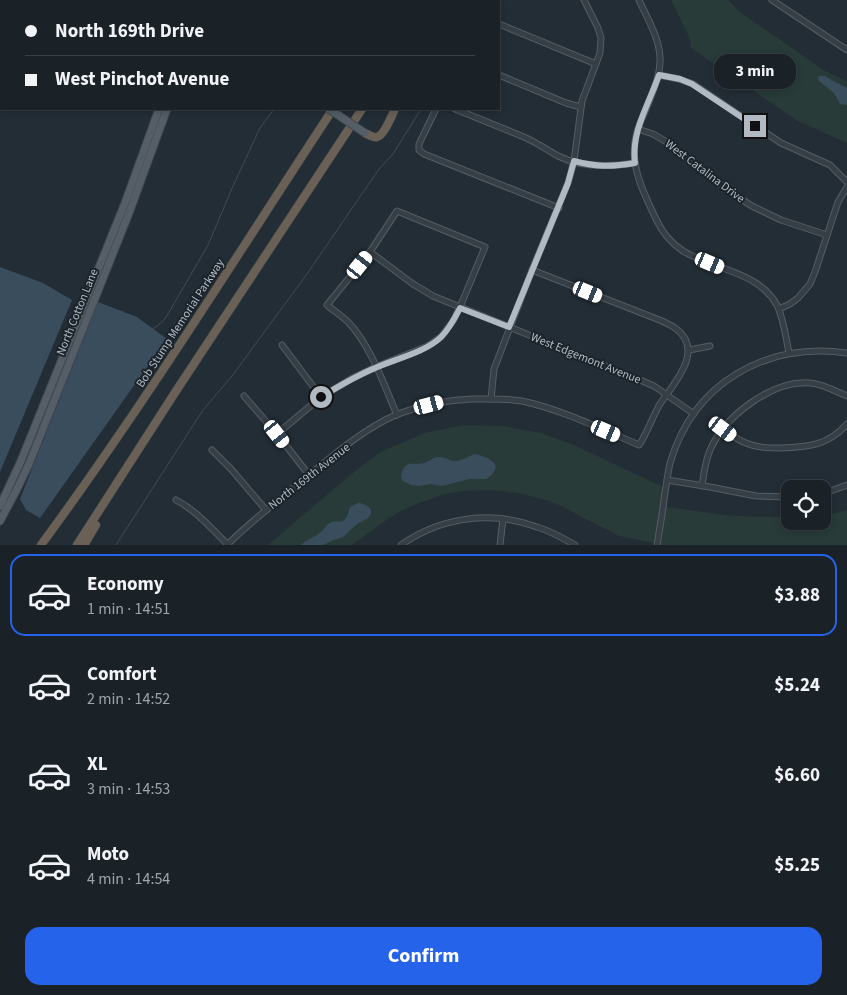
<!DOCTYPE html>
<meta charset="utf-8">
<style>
body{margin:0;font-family:"Source Sans 3",sans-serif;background:#232a30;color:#f1f3f6;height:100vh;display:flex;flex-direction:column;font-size:19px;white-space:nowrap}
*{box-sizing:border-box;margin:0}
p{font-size:16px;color:#9fa4a8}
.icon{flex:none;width:28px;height:28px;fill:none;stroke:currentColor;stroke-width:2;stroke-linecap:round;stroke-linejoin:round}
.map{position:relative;height:545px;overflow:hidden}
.drawer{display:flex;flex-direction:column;background:#1a2228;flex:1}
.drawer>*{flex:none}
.hud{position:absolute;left:0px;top:0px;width:500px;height:110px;box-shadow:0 2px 8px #0003,0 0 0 1px #383f45;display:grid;align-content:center;height:110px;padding:0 25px;background:#1a2228}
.controls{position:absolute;left:781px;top:480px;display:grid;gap:10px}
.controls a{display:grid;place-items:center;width:50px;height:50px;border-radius:10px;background:#1a2228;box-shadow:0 2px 8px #0003,0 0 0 1px #383f45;font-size:25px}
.end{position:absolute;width:22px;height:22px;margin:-11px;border:6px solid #b1bac2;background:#111;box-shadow:0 0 0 2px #111}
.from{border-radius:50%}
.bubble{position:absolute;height:35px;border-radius:15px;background:#1a2228;box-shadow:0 2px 8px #0003,0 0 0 1px #383f45;font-size:16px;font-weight:700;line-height:35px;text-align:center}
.car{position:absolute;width:15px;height:30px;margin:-15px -8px;border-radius:6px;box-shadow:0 0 4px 1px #0007;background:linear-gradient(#fff 24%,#345 0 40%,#fff 0 76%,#345 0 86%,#fff 0)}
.hud b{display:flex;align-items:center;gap:18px;height:48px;font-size:19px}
.hud b+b{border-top:1px solid #383f45}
.hud i{width:12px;height:12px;background:#f1f3f6}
ul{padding:9px 0 0;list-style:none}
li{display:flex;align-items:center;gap:15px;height:82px;margin:0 10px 8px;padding:0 15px;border:2px solid transparent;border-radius:15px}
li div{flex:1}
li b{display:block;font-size:19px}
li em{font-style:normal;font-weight:700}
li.current{border-color:#2563eb}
li>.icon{width:45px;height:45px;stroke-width:1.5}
.primary-button{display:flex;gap:10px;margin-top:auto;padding:10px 25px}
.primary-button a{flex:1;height:58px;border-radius:15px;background:#2563eb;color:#fff;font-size:20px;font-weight:700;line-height:58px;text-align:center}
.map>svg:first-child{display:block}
.green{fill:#283b38}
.water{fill:#3a4d5c}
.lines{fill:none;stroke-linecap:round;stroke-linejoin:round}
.stream{stroke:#3a4d5c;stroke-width:1}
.minor-casing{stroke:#545d64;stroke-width:7}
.major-casing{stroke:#40484f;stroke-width:9}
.highway-casing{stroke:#414a51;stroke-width:9}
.minor{stroke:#373f46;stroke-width:5}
.major{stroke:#555e66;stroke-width:7}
.highway{stroke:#6b6055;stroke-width:8}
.major-bridge-casing{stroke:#40484f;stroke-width:9;stroke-linecap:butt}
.major-bridge{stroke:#555e66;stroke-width:7}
.route{stroke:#b1bac2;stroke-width:6}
.labels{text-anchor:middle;stroke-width:4;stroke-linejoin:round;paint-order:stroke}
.street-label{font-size:12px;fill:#b1bac2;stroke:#1c242b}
</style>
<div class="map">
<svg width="847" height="545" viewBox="0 0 847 545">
<rect width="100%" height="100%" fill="#232d35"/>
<!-- green -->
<g class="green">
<polygon points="671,0 728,0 740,12 825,71 847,81 847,143 798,121 691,48 690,39"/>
<polygon points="464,425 503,426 541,433 574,445 663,487 660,506 724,515 753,517 790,517 790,521 822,521 823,515 836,513 847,510 847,545 656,545 654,543 619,536 559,505 546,500 518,493 491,490 461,491 445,494 414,505 399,512 385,521 352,545 268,545 355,471 379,453 424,433"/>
</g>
<!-- water -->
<g class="water">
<polygon points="819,76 825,76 835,82 847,88 847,105 840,104 834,93 819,81 818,79"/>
<polygon points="0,267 43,283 72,300 0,472"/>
<polygon points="98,302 137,317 167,339 40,518 26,510 20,499"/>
<path d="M 475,454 C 483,456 494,459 496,467 L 492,475 L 486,479 L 469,479 L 442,486 L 431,484 L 419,486 L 411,485 L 403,481 L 401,477 C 404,458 413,466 424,463 C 429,462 433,457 438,457 C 445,456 450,462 457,461 C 463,460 469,456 475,454 Z"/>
<path d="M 358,503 C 363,503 368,505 371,510 L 371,514 L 368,518 L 357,524 L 343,537 L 331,541 L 323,545 L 301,545 C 307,539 316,537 322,531 C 325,528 327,524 331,522 C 336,520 342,524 346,518 C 348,515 349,510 350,507 Z"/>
</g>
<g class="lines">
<!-- stream -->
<g class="stream">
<polyline points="360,1 361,0"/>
<polyline points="470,1 471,0"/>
<polyline points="152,330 163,321 168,314 208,245 233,186 260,128 274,109"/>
<polyline points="116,545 203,410 232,376 307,274 379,169 393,154 421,109"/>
</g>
<!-- minor casing -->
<g class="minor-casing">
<g id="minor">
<path d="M 639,0 C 647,18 659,37 660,57 C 661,73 654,89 648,104 C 644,115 638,125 636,136 C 629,165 644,194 656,219 C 662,232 671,243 683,251 C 714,270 758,271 777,305 C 784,320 786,338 789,353"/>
<polyline points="772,0 847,50"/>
<polyline points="489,1 490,0"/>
<polyline points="499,24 596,64"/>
<polyline points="499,75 566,103 581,107"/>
<polyline points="659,75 679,79 693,84 781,143 830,165 847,182"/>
<polyline points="436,109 419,144 419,150 424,154 559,208"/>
<path d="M 455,109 L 524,137 C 536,142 547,150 558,156 C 582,168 610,167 635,163"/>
<polyline points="638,129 653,134 665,141 727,190 752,206 781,220 827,235"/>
<polyline points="370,252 413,284 433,296 640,380 654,386 694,414"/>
<polyline points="779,309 790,304 798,298 810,284 815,272 838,202 847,187"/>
<polyline points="282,345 321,397"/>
<polyline points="689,350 710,346"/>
<polyline points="244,396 277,434 309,475"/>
<polyline points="491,399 494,369 532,270 568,183 574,161 582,101 600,53 601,38 598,28 584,0"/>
<path d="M 723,429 C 730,434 737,440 746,443 C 757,448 769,448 780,448 C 807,447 828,446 847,424"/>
<path d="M 277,434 L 321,397 L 351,379 L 376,367 L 428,346 L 441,337 L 453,321 L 460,307 L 485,247 L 397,211 L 370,252 L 327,305 C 334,311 342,316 348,322 C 370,344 385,387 397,415"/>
<polyline points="212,450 231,469 266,510"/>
<polyline points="667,480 710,487 756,496 790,497"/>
<path d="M 702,486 C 704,473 705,460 711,448 C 726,415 773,380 810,383 C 823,384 835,391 847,396"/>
<polyline points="822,494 847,485"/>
<path d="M 176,500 C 197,511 212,529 228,545"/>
<path d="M 227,545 C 250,522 276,502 302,481 C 330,458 364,428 398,414 C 422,405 447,400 472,399 C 489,399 506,398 522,401 C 563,410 601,429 639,445 C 648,432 652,417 660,404 C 674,383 706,350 675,328 C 671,325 666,323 662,321 L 532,270"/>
<path d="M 401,545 C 441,517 491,510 537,527 C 550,531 563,538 575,545"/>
<polyline points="500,545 503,519"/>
<path d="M 657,545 C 660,527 663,510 665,492 C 667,482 668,472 670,463 C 694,382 766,342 847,353"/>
</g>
</g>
<!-- major casing -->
<g class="major-casing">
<g id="major">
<polyline points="127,0 131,1"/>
<polyline points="154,0 157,1"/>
<polyline points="207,1 207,0"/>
<polyline points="0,506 21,461 69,342 125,203 159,109"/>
<polyline points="0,521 16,491 29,464 129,213 167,109"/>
</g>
</g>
<!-- highway casing -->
<g class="highway-casing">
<g id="highway">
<polyline points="380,1 381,0"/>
<polyline points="404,1 405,0"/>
<polyline points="433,1 433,0"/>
<polyline points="450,1 451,0"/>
<path d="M 365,133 C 369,135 373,138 377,137 C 384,136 392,115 395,109"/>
<path d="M 41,545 C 145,404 237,255 333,109"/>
<polyline points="77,545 176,391 362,109"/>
<polyline points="84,545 96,525"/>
</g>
</g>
<!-- minor -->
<use href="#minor" class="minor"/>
<!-- major -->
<use href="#major" class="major"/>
<!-- highway -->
<use href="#highway" class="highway"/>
<!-- major-bridge casing -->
<g class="major-bridge-casing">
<polyline id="major-bridge" points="329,109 365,133"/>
</g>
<!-- major-bridge -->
<use href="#major-bridge" class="major-bridge"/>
</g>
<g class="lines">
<!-- route -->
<path class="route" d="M 321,397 C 339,386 356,376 375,368 C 395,359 426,352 441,337 C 450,328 455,318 460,308 L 509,327 L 568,183 L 574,161 C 597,167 611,167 635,163 C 631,131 649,104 659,75 L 680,79 L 692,84 L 755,126"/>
</g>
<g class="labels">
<!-- street labels -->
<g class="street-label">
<text transform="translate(705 171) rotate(37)" y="4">West Catalina Drive</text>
<text transform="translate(77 312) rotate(-68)" y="4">North Cotton Lane</text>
<text transform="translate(180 323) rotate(-57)" y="4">Bob Stump Memorial Parkway</text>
<text transform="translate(586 358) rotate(22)" y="4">West Edgemont Avenue</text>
<text transform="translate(309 476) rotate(-38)" y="4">North 169th Avenue</text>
</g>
</g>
</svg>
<div class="controls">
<a><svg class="icon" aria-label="locate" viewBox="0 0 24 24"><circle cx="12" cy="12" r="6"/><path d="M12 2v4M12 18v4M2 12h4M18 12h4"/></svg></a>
</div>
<i class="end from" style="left:321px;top:397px"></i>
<i class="end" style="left:755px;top:126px"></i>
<div class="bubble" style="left:714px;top:54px;width:82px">3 min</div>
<i class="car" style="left:710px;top:263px;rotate:113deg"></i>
<i class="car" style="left:360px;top:265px;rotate:39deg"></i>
<i class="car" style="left:588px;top:292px;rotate:112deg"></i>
<i class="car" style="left:429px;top:405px;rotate:75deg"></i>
<i class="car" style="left:723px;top:429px;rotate:127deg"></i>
<i class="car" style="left:606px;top:431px;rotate:113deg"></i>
<i class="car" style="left:277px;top:434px;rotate:142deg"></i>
<div class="hud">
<b><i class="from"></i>North 169th Drive</b>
<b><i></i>West Pinchot Avenue</b>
</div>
</div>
<section class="drawer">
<ul>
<li class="current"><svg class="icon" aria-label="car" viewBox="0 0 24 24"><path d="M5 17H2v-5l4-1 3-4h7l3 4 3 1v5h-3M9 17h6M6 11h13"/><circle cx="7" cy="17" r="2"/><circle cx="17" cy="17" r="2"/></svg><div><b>Economy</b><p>1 min · 14:51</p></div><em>$3.88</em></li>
<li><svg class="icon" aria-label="car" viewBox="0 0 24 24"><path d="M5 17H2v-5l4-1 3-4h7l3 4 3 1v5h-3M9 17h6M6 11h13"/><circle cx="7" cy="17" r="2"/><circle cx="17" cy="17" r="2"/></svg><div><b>Comfort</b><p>2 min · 14:52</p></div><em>$5.24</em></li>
<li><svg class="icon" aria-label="car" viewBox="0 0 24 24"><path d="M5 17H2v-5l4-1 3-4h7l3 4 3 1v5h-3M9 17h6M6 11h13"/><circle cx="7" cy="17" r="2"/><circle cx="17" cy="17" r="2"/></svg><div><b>XL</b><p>3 min · 14:53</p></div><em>$6.60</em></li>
<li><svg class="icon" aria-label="car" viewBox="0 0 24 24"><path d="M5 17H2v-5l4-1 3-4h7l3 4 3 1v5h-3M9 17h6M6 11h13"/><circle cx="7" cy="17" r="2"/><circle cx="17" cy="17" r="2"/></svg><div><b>Moto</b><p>4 min · 14:54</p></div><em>$5.25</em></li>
</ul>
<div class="primary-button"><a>Confirm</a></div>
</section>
